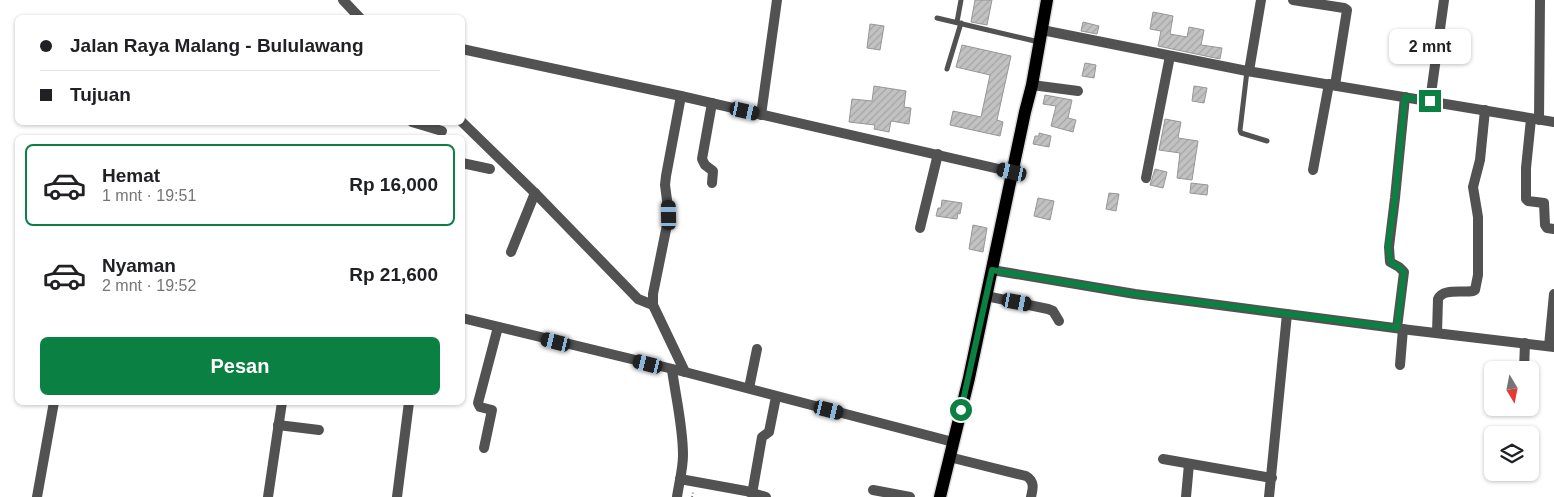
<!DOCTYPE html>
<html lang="id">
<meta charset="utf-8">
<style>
body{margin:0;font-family:Arial,sans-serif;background:#f2f2f2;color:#202124;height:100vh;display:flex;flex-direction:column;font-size:19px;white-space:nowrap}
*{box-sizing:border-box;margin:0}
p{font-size:16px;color:#757577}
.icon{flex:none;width:28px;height:28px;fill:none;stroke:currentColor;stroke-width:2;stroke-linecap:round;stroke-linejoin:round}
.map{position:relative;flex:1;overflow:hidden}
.details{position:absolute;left:15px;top:135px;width:450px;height:270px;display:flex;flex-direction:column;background:#fff;border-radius:8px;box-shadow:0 1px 4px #0004}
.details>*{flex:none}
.banner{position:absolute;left:15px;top:15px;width:450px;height:110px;border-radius:8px;box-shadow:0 1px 4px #0004;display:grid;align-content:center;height:110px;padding:0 25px;background:#fff}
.needle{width:32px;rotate:170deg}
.tools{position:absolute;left:1484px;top:361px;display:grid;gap:10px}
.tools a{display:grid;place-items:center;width:55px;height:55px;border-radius:8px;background:#fff;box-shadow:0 1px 4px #0004;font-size:25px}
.end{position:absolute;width:22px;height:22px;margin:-11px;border:6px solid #0b8043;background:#fff;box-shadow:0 0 0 2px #fff}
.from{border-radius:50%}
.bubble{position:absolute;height:35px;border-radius:8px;background:#fff;box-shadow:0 1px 4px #0004;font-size:16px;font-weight:700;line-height:35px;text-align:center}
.car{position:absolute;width:15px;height:30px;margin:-15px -8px;border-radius:6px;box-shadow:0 0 4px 1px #0007;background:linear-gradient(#222 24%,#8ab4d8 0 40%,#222 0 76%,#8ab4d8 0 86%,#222 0)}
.banner b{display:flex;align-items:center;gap:18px;height:48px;font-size:19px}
.banner b+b{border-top:1px solid #e0e0e0}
.banner i{width:12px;height:12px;background:#202124}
ul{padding:9px 0 0;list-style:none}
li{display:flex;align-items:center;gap:15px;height:82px;margin:0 10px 8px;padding:0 15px;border:2px solid transparent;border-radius:8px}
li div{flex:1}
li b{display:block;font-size:19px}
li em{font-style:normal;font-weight:700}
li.on{border-color:#0b8043}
li>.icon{width:45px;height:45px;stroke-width:1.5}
.cta{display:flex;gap:10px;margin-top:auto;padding:10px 25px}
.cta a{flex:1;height:58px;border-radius:8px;background:#0b8043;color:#fff;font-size:20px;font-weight:700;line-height:58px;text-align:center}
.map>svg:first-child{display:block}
.building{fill:url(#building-hatch);stroke:#969696}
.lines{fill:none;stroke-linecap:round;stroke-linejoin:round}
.primary-casing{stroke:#dbdbdb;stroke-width:15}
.path{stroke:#747474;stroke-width:2;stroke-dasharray:1 2.5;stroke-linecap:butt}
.lane{stroke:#525252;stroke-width:5}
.street{stroke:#525252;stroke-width:10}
.primary{stroke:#000;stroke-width:12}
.route{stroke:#0b8043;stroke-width:6}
</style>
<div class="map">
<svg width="1554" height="497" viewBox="0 0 1554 497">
<defs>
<pattern id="building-hatch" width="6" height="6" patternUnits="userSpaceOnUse" patternTransform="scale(1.25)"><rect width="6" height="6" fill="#c2c2c2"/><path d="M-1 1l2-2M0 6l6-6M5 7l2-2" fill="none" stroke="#a5a5a5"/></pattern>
</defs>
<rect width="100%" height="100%" fill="#fff"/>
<!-- building -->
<g class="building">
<polygon points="975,0 992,0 987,25 971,22"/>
<polygon points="1153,12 1173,16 1170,34 1187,37 1189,27 1204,30 1201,45 1222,48 1220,59 1158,46 1161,31 1150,29"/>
<polygon points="1083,22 1099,26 1097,34 1081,31"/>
<polygon points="870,24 884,26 880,50 867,48"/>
<polygon points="962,45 1011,56 997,120 1003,122 1000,136 950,125 953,111 981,117 990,75 956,67"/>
<polygon points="1085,63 1096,65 1094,78 1082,76"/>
<polygon points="874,86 906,91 904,107 911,108 909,124 891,121 889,132 874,129 875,125 849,122 852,99 872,101"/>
<polygon points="1194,86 1207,88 1204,103 1192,101"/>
<polygon points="1045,95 1072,100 1068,118 1076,120 1073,132 1051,126 1056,106 1043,104"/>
<polygon points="1165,119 1181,122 1178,138 1198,141 1192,180 1177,178 1180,153 1159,150"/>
<polygon points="1039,133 1051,136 1049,147 1033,144 1035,136 1039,136"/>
<polygon points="1155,169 1167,172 1163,188 1150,185"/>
<polygon points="1191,183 1208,185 1207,195 1190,193"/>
<polygon points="1109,193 1119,194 1116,211 1106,209"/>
<polygon points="1038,198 1054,201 1050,220 1034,216"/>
<polygon points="942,200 962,203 960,214 958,213 957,219 936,216 938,208 941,208"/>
<polygon points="973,225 987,228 983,252 969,249"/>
</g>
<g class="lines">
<!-- primary casing -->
<g class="primary-casing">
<polyline id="primary" points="940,497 969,378 1025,112 1032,85 1047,0"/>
</g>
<!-- path -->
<polyline class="path" points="692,497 693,492"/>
<!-- lane -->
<g class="lane">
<polyline points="937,18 1039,42"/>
<polyline points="957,22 961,0"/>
<polyline points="947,69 961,23"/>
<polyline points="1247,71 1240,130 1241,133 1267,141"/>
</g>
<!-- street -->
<g class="street">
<polyline points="343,0 360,18"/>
<polyline points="1293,0 1344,8 1347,10 1335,85"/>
<polyline points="1042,30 1247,71 1554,122"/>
<polyline points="462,49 681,96 1012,172"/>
<polyline points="1249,71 1261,0"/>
<polyline points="1032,85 1078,91"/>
<polyline points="681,96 666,176 665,185 669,215 653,294 653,305 685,372"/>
<polyline points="1430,101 1444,0"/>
<polyline points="761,115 777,0"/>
<polyline points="1531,119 1526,168 1526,199 1528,201 1544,203 1545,225 1547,228 1554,229"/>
<polyline points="1539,120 1540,0"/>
<polyline points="412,122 442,131"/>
<polyline points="462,122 535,193 638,299 653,305"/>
<polyline points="462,163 490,169"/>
<polyline points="1313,170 1329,84"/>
<polyline points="1146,178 1170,56"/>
<polyline points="712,183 713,171 705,165 702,159 712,103"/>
<polyline points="920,228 938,154"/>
<polyline points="511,252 535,193"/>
<polyline points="992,270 1135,294 1410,330 1554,347"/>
<polyline points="986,296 1048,309 1053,311 1059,321"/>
<polyline points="462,318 685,372 953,442"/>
<polyline points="1397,328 1404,272 1399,267 1390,262 1389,247 1395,198 1405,97"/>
<path d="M 1437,333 L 1438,299 C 1443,288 1462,293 1473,291 L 1475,290 L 1478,275 L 1478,217 L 1473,187 L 1480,160 L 1485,110"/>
<polyline points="1549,346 1554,294"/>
<polyline points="1400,365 1403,329"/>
<path d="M 672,370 C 676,398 683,427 683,455 C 683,469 679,483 677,497"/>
<polyline points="1524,370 1525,343"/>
<polyline points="749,388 757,349"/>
<polyline points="278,425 319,430"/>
<polyline points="484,448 492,410 480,407 478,403 498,327"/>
<path d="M 949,457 L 1026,476 C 1035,481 1033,489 1031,497"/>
<polyline points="1163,459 1272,478"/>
<polyline points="680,479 746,491 766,497"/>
<polyline points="873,490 910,497"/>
<polyline points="752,494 762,437 769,432 776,397"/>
<polyline points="37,497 54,402"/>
<polyline points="268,497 282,402"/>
<polyline points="397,497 409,402"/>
<polyline points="1186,497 1189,464"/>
<polyline points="1269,497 1287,314"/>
</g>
<!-- primary -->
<use href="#primary" class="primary"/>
</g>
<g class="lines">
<!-- route -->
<polyline class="route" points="961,410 992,270 1135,294 1397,328 1404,272 1399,267 1391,263 1388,247 1395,198 1405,97 1430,101"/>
</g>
</svg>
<div class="tools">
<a><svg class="needle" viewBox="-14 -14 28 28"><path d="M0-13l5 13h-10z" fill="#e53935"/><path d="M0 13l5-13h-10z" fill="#757577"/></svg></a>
<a><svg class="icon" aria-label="layers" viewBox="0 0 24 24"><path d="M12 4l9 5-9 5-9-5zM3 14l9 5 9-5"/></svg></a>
</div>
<i class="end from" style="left:961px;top:410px"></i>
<i class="end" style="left:1430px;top:101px"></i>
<div class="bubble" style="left:1389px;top:29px;width:82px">2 mnt</div>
<i class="car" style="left:745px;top:111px;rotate:103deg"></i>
<i class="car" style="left:1012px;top:172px;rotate:283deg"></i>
<i class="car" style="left:669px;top:215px;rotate:359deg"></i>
<i class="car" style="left:1017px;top:302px;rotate:101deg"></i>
<i class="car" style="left:556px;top:342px;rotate:284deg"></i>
<i class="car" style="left:648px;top:364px;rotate:284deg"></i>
<i class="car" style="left:829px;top:410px;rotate:104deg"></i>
<div class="banner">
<b><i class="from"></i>Jalan Raya Malang - Bululawang</b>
<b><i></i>Tujuan</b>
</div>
<section class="details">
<ul>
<li class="on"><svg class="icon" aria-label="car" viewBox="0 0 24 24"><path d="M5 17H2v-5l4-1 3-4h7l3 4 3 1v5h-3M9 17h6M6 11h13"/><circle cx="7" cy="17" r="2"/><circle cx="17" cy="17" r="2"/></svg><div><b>Hemat</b><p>1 mnt · 19:51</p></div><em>Rp 16,000</em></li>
<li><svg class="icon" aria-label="car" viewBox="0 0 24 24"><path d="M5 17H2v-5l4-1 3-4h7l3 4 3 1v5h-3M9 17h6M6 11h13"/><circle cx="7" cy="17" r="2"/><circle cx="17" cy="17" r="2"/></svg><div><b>Nyaman</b><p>2 mnt · 19:52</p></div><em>Rp 21,600</em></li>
</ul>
<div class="cta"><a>Pesan</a></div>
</section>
</div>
